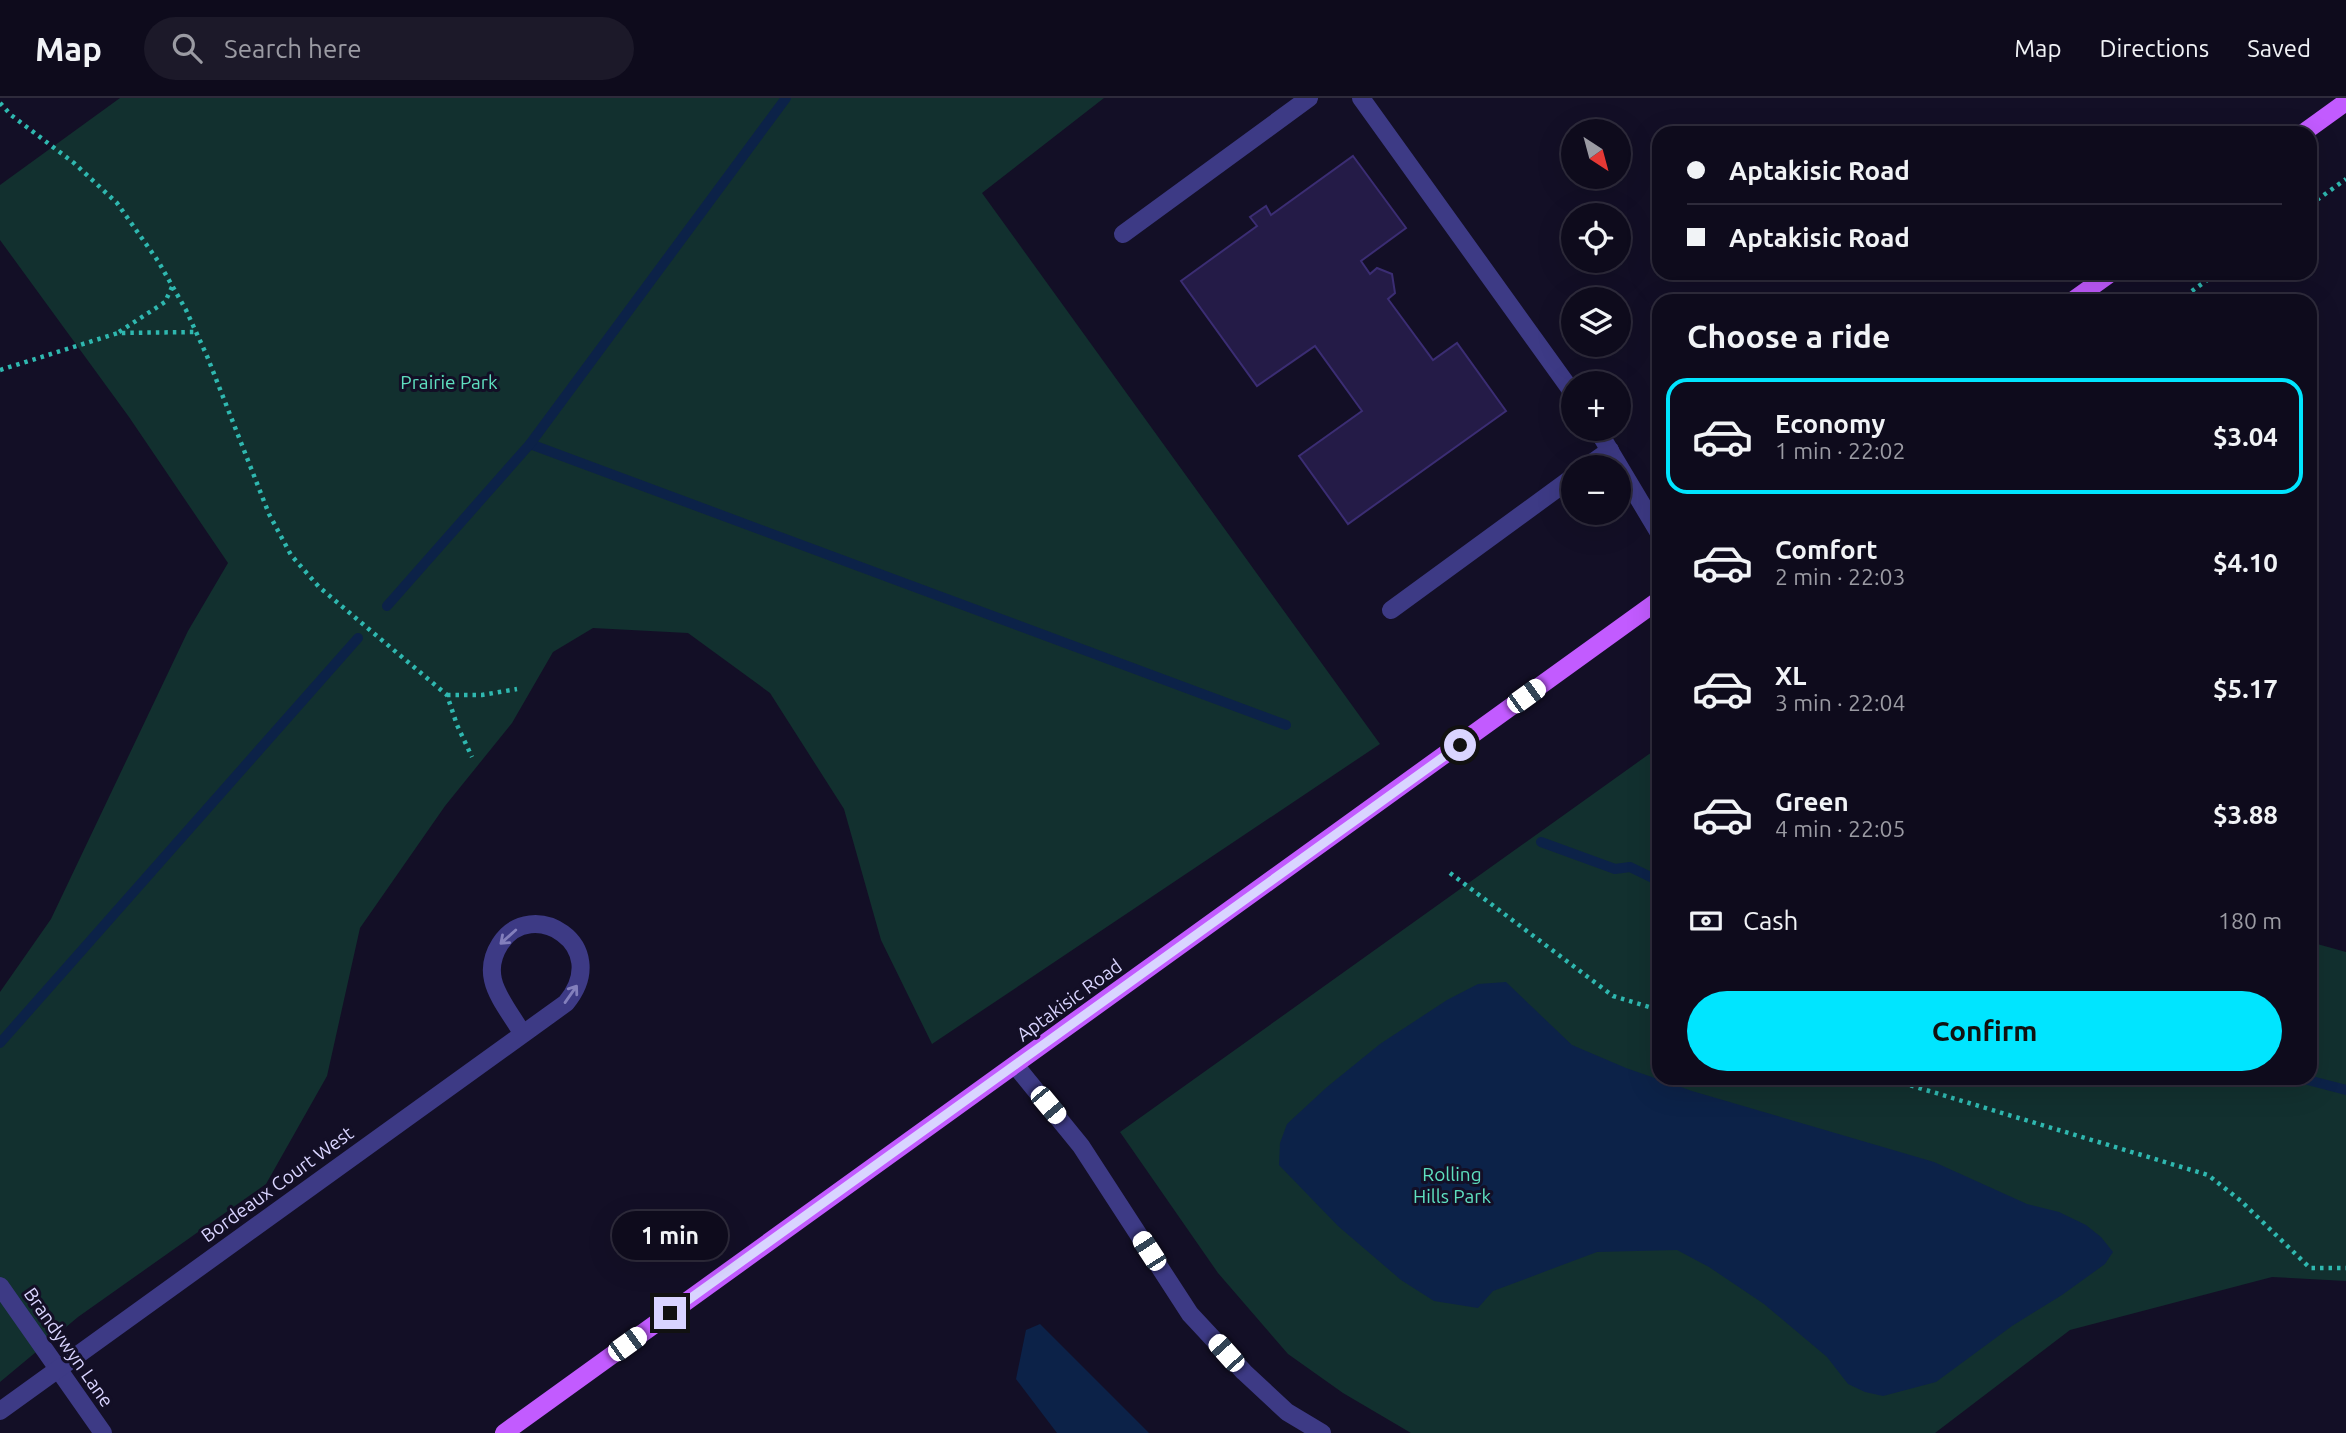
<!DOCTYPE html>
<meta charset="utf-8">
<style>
body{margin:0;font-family:Ubuntu,sans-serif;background:#1c1929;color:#f1f3f6;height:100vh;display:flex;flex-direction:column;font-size:26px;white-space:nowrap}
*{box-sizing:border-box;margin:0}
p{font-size:23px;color:#9b9ba3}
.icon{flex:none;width:38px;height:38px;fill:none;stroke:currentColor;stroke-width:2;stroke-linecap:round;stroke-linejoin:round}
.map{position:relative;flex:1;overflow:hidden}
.details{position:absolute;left:1652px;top:196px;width:665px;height:791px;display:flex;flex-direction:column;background:#0e0b1c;border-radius:21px;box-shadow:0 7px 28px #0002,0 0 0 2px #2e2b3b}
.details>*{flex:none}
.guide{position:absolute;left:1652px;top:28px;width:665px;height:154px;border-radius:21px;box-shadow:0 7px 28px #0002,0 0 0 2px #2e2b3b;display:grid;align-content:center;height:154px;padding:0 35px;background:#0e0b1c}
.needle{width:46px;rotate:144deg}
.tools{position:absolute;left:1561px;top:21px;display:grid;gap:14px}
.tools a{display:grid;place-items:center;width:70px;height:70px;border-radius:50%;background:#0e0b1c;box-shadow:0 7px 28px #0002,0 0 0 2px #2e2b3b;font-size:35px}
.end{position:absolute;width:32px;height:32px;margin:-16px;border:9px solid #d9d4ff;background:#111;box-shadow:0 0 0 4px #111}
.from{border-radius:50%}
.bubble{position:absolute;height:49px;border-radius:24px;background:#0e0b1c;box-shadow:0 7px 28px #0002,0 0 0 2px #2e2b3b;font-size:23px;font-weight:700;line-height:49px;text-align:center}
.car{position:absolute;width:21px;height:42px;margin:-21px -10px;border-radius:9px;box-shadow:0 0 5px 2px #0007;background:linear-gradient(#fff 24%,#345 0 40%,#fff 0 76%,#345 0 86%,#fff 0)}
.guide b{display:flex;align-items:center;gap:24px;height:66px;font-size:26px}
.guide b+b{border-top:2px solid #2e2b3b}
.guide i{width:18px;height:18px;background:#f1f3f6}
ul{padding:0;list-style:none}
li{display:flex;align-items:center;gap:21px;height:116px;margin:0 14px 10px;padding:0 21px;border:4px solid transparent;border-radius:21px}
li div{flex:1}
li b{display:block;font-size:26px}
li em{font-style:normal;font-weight:700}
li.selected{border-color:#00e5ff}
li>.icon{width:63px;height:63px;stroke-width:1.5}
h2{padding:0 35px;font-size:32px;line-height:84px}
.pay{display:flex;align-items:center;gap:18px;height:77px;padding:0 35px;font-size:26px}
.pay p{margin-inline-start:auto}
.cta{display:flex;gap:14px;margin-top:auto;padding:14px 35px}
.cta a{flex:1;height:80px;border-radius:42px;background:#00e5ff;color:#111;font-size:28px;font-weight:700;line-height:80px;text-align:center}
header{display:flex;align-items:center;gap:42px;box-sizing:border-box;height:98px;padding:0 35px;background:#0e0b1c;border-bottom:2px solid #2e2b3b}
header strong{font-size:33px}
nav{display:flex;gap:38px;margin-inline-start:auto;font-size:24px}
.search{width:490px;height:63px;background:#1c1929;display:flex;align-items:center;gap:18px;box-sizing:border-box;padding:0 24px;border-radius:38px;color:#9b9ba3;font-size:26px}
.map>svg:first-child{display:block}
.green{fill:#12302f}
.water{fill:#0c2248}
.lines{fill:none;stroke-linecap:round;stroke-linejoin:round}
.stream{stroke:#0c2248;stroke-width:10}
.building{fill:#241b47;stroke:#3b2d73;stroke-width:2}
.path{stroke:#2fb8b0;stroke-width:4.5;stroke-dasharray:3.5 5;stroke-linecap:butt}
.minor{stroke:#3d3a85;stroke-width:18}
.major{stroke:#c25bff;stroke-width:18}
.oneway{stroke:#837fbc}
.route{stroke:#d9d4ff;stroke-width:9}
.labels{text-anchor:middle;stroke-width:6;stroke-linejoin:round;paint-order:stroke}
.park-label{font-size:19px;fill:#5fe0c0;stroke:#130f26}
.street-label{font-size:19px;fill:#d9d4ff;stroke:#130f26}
</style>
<header>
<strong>Map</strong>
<div class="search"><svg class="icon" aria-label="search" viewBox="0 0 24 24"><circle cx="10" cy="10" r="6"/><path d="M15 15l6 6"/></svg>Search here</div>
<nav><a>Map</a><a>Directions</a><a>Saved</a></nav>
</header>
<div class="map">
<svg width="2346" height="1335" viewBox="0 0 2346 1335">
<rect width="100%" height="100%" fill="#130f26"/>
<!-- green -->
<g class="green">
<polygon points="120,0 1104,0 982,95 1380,646 932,946 881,842 844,711 770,595 688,535 593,530 553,554 512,625 445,708 360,830 327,978 266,1086 78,1219 0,1284 0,894 51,821 188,533 228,465 129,319 0,142 0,87"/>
<polygon points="1659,649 1659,980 2310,980 2310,844 2346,854 2346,1183 2272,1179 2070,1232 1935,1335 1411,1335 1343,1295 1288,1256 1218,1175 1120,1034"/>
</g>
<!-- water -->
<g class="water">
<polygon points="1506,884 1572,947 1626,970 1692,993 1934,1064 2027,1106 2059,1114 2086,1127 2101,1139 2113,1154 2105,1166 2062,1197 2012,1228 1936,1284 1883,1298 1865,1294 1848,1286 1827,1259 1764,1206 1709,1169 1677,1152 1597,1154 1493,1193 1478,1210 1434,1203 1401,1182 1338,1128 1279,1067 1280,1045 1287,1026 1327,989 1380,946 1447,902 1478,886"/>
<polygon points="1040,1226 1149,1335 1057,1335 1016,1281 1026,1232"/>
</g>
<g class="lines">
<!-- stream -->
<g class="stream">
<polyline points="530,346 1286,627"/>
<polyline points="387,508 530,346 786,0"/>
<polyline points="1541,744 1615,771 1630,769 1659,783"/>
<polyline points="0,945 358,540"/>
<polyline points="2300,980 2346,992"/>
</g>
</g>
<!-- building -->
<polygon class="building" points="1353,58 1406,130 1361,163 1370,176 1377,170 1392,176 1395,195 1388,201 1433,262 1457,245 1506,313 1348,426 1299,358 1362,313 1315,248 1257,288 1181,183 1257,128 1250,119 1266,108 1271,117"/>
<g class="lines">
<!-- path -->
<g class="path">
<polyline points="0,5 11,17 74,65 117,105 158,163 186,212 207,258 269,416 291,457 319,489 447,597 457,627 472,659"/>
<polyline points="2310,107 2346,81"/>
<polyline points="2178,203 2217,175"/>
<polyline points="119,234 165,204 172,189"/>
<polyline points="0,272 118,235 196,234"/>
<polyline points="447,597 482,597 517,591"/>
<polyline points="1450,775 1613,898 1659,912"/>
<polyline points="1886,980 2208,1077 2241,1103 2310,1170 2346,1170"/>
</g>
<!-- minor -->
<g class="minor">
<polyline points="1361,0 1573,295"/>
<polyline points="1123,136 1309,0"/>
<polyline points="1597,331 1659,435"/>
<polyline points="1586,369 1610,352"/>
<polyline points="1391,512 1573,379"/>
<polyline points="1015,967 1081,1048 1190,1216 1244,1274 1287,1314 1322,1335"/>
<polyline points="0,1188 103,1335"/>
<path d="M 0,1313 L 566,905 C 614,847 531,797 500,846 C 493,857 490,869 493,882 C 497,900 513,919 522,935"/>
</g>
<!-- major -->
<g class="major">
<polyline points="2303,35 2346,4"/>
<polyline points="2072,203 2111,175"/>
<polyline points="504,1335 1659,502"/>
</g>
</g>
<!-- one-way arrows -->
<defs><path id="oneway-shaft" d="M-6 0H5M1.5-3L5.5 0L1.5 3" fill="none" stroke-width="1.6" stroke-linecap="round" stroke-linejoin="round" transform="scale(1.75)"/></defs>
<g class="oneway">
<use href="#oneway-shaft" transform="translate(508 839) rotate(138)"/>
<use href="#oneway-shaft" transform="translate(571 896) rotate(-55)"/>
</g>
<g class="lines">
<!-- route -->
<polyline class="route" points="670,1215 1460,647"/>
</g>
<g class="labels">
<!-- park labels -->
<g class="park-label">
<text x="449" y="291">Prairie Park</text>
<text x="1452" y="1083">Rolling<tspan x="1452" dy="22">Hills Park</tspan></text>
</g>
<!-- street labels -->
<g class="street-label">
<text transform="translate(1069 902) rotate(-36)" y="7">Aptakisic Road</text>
<text transform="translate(277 1086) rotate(-36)" y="7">Bordeaux Court West</text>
<text transform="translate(69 1249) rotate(55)" y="7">Brandywyn Lane</text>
</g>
</g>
</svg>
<div class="tools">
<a><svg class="needle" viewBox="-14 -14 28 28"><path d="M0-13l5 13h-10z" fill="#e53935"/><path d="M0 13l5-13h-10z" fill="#9b9ba3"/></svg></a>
<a><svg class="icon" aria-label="locate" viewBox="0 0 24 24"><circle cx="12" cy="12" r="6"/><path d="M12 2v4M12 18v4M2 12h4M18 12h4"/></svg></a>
<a><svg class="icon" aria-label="layers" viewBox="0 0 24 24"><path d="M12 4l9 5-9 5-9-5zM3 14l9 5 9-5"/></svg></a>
<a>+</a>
<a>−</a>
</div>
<i class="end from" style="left:1460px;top:647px"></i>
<i class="end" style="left:670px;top:1215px"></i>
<div class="bubble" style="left:612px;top:1113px;width:116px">1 min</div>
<i class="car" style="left:1526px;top:598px;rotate:54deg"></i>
<i class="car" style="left:1048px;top:1007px;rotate:140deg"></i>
<i class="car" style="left:1149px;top:1153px;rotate:327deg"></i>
<i class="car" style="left:627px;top:1246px;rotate:54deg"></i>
<i class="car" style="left:1226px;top:1255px;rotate:318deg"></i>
<div class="guide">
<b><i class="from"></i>Aptakisic Road</b>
<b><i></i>Aptakisic Road</b>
</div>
<section class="details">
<h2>Choose a ride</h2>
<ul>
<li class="selected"><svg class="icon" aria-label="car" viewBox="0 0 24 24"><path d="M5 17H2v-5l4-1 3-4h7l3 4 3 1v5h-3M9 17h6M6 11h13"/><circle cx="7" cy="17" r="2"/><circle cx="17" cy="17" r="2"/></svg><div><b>Economy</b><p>1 min · 22:02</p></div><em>$3.04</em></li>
<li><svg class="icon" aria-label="car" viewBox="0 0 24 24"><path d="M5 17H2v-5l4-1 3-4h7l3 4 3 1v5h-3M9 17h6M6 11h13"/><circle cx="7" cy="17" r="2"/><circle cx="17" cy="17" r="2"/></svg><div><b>Comfort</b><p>2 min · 22:03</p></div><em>$4.10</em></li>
<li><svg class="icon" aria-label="car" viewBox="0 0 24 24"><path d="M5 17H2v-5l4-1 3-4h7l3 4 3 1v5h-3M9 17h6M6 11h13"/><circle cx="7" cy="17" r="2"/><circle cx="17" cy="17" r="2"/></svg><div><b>XL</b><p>3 min · 22:04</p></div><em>$5.17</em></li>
<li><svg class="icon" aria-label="car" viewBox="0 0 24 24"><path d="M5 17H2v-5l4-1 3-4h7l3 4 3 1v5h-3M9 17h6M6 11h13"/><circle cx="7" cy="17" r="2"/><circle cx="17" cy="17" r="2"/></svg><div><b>Green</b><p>4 min · 22:05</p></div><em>$3.88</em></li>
</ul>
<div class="pay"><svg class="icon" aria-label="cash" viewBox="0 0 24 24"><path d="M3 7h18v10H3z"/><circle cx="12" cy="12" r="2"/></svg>Cash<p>180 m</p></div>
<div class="cta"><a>Confirm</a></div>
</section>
</div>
